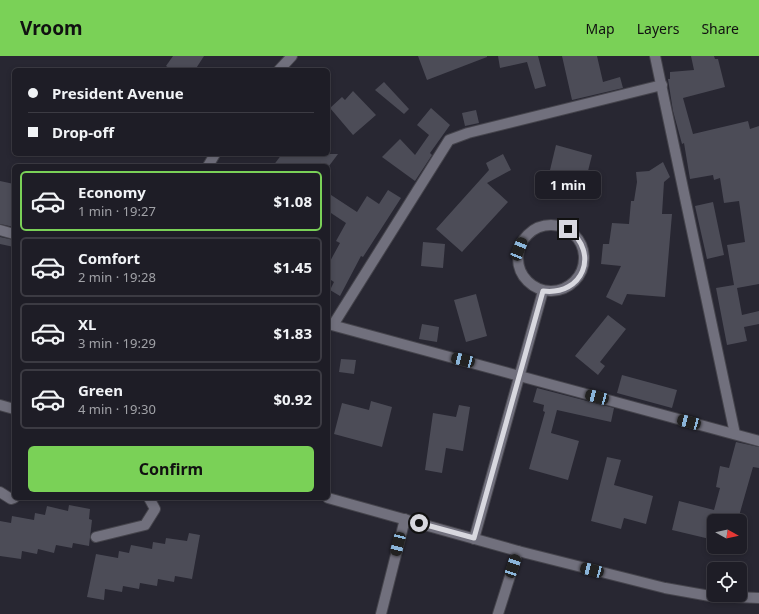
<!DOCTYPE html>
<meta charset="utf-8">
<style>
body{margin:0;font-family:"Noto Sans",sans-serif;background:#2b2a32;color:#f1f3f6;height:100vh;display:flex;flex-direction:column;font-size:15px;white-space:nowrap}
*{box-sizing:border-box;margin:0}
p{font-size:13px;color:#a1a2a7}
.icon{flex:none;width:22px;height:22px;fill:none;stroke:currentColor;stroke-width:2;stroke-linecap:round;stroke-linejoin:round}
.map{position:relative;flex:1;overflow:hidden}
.details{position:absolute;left:12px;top:108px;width:318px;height:336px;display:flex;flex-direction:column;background:#1e1d26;border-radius:6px;box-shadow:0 2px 6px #0003,0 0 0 1px #3c3b43}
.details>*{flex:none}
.guide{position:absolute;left:12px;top:12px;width:318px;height:88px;border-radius:6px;box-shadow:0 2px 6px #0003,0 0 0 1px #3c3b43;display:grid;align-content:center;height:88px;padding:0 16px;background:#1e1d26}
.needle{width:26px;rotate:98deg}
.tools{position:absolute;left:707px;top:458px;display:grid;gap:8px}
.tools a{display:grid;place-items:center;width:40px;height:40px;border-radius:6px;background:#1e1d26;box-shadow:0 2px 6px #0003,0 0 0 1px #3c3b43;font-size:20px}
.end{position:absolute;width:18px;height:18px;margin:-9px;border:5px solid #d8d8df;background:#111;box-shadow:0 0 0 2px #111}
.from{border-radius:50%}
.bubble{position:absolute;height:28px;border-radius:6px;background:#1e1d26;box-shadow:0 2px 6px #0003,0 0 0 1px #3c3b43;font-size:13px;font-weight:700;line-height:28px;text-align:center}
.car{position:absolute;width:12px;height:24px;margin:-12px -6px;border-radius:5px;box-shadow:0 0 3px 1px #0007;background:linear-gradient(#222 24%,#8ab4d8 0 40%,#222 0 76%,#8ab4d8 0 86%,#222 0)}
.guide b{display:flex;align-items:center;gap:14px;height:38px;font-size:15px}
.guide b+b{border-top:1px solid #3c3b43}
.guide i{width:10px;height:10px;background:#f1f3f6}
ul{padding:7px 0 0;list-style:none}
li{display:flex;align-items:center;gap:12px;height:60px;margin:0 8px 6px;padding:0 8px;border:2px solid #3c3b43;border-radius:6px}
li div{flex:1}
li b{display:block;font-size:15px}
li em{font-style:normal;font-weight:700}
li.on{border-color:#7ad157}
li>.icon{width:36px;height:36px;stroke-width:1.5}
.action{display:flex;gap:8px;margin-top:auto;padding:8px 16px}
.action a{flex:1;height:46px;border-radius:6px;background:#7ad157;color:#111;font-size:16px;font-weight:700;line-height:46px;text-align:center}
header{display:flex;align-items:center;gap:24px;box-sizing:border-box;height:56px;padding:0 20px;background:#7ad157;color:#111}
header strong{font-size:19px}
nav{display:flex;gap:22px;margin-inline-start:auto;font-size:14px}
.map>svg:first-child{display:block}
.building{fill:#4c4c57}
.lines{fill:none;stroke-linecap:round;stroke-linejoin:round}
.minor-casing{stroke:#45444c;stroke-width:12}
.minor{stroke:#71707d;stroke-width:10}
.route{stroke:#d8d8df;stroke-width:5}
</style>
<header>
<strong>Vroom</strong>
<nav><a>Map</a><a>Layers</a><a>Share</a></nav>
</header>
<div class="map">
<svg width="759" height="558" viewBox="0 0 759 558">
<rect width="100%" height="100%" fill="#282732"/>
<!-- building -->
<g class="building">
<polygon points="173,0 204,0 195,14 172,14 166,10"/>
<polygon points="418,0 487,0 487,1 427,24"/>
<polygon points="498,0 538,0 546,30 535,33 527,6 500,12"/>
<polygon points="562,0 597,0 603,26 620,21 623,32 572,44"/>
<polygon points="691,0 714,0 715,3 718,3 725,31 683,42 693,78 748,65 750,73 759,70 759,228 737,232 742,259 759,255 759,268 744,271 747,285 727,289 716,232 734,229 727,189 745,186 739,145 724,147 720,122 714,124 713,119 690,123 684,87 682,88 673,55 668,23 670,23 670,16 694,14"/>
<polygon points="384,26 409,53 404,58 375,34"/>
<polygon points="353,35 376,59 353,79 330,52 342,41 345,44"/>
<polygon points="431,52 450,69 430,97 432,99 415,125 382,101 400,83 415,99 429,79 417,69"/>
<polygon points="476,54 479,67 465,70 462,57"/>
<polygon points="556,89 592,99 586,123 550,114"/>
<polygon points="282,98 338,98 329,110 273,110"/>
<polygon points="503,98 511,114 487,127 508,146 462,196 436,173 489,114 486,107"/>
<polygon points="663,106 670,121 664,126 662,158 672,158 665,241 627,238 622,249 606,241 621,210 601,208 603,188 609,188 612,167 629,168 631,145 634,145 637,126 636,116 649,115"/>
<polygon points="0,125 14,128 14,171 0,168"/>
<polygon points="388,134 401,142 363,201 361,200 340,240 330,234 334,226 328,222 328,209 340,187 336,185 346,167 328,155 328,137 357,156 367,140 379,148"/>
<polygon points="713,146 724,199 707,203 695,150"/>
<polygon points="0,181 14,184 14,191 0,188"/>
<polygon points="423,186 445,188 443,212 421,210"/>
<polygon points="476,238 487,280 466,286 454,244"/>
<polygon points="608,259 626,273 600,306 605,310 598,319 575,300"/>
<polygon points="422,268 439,271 437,286 419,283"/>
<polygon points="341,303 356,304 354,318 339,316"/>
<polygon points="622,319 677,334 672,352 617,337"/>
<polygon points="537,332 614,352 611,366 557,354 551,377 579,385 568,424 529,413 545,356 543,355 544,349 533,346"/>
<polygon points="371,345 392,351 382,391 334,378 342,347 369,354"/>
<polygon points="459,349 470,351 463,395 446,392 442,417 425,414 433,357 456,361"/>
<polygon points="736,386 759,391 759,412 753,411 739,460 744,461 743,465 714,465 714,484 672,474 679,445 714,454 720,432 716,431 720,410 729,412"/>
<polygon points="607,401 621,404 614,429 653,440 646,468 624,462 621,473 591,465"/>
<polygon points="69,449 90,453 89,463 92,464 89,490 73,487 72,492 56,489 54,497 38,493 37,498 22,495 21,503 0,500 0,465 11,467 12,460 34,464 35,457 45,459 47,450 68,455"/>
<polygon points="189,477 200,479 192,523 175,520 174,526 158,523 157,530 140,527 139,533 123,530 122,536 105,533 104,544 87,541 96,498 118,502 119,495 129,497 131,489 152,493 153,486 165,488 166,482 187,485"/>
</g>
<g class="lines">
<!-- minor casing -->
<g class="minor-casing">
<g id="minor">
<polyline points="655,0 735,378"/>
<polyline points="279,14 292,0"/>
<polyline points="208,110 215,98"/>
<circle cx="551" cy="202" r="33"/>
<polyline points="0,174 14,178"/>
<polyline points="328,268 759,385"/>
<polyline points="333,269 449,84 468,77 662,29"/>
<polyline points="0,349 14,353"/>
<polyline points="0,436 11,443 14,442"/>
<polyline points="328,442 518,495 665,532 710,540 759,542"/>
<polyline points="96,481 145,469 155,453 149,442"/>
<polyline points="474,483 543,235"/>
<polyline points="381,558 405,463"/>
<polyline points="498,558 518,495"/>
</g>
</g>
<!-- minor -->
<use href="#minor" class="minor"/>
</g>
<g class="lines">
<!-- route -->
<path class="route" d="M 419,467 L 474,482 L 543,235 C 583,240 600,197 568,173"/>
</g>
</svg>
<div class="tools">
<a><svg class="needle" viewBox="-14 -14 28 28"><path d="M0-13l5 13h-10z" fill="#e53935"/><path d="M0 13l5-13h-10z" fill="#a1a2a7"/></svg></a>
<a><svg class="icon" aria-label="locate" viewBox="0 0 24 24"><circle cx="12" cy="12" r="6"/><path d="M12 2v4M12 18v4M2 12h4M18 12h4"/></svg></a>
</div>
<i class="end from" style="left:419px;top:467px"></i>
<i class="end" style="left:568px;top:173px"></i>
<div class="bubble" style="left:535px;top:115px;width:66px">1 min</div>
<i class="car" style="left:519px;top:193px;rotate:22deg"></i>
<i class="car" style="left:463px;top:304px;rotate:285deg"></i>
<i class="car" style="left:597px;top:341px;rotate:285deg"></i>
<i class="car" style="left:689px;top:366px;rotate:285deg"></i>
<i class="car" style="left:398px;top:488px;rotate:194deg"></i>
<i class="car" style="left:513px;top:510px;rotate:18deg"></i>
<i class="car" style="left:592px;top:514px;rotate:285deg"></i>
<div class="guide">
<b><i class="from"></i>President Avenue</b>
<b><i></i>Drop-off</b>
</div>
<section class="details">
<ul>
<li class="on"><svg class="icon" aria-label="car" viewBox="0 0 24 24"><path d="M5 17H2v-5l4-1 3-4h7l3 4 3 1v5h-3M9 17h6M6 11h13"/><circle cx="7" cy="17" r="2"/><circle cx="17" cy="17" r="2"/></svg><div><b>Economy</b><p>1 min · 19:27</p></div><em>$1.08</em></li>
<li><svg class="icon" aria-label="car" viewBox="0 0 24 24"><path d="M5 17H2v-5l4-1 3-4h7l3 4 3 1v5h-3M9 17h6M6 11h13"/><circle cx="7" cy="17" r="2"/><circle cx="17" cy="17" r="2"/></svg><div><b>Comfort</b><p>2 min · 19:28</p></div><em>$1.45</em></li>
<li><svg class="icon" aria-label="car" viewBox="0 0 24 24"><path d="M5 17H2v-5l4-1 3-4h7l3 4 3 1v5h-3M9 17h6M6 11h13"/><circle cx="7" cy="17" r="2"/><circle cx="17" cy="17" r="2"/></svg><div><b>XL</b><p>3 min · 19:29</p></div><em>$1.83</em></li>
<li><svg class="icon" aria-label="car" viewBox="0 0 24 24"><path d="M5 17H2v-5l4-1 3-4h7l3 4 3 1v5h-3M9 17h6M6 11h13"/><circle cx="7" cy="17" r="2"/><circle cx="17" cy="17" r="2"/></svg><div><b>Green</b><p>4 min · 19:30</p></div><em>$0.92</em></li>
</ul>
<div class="action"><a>Confirm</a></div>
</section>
</div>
